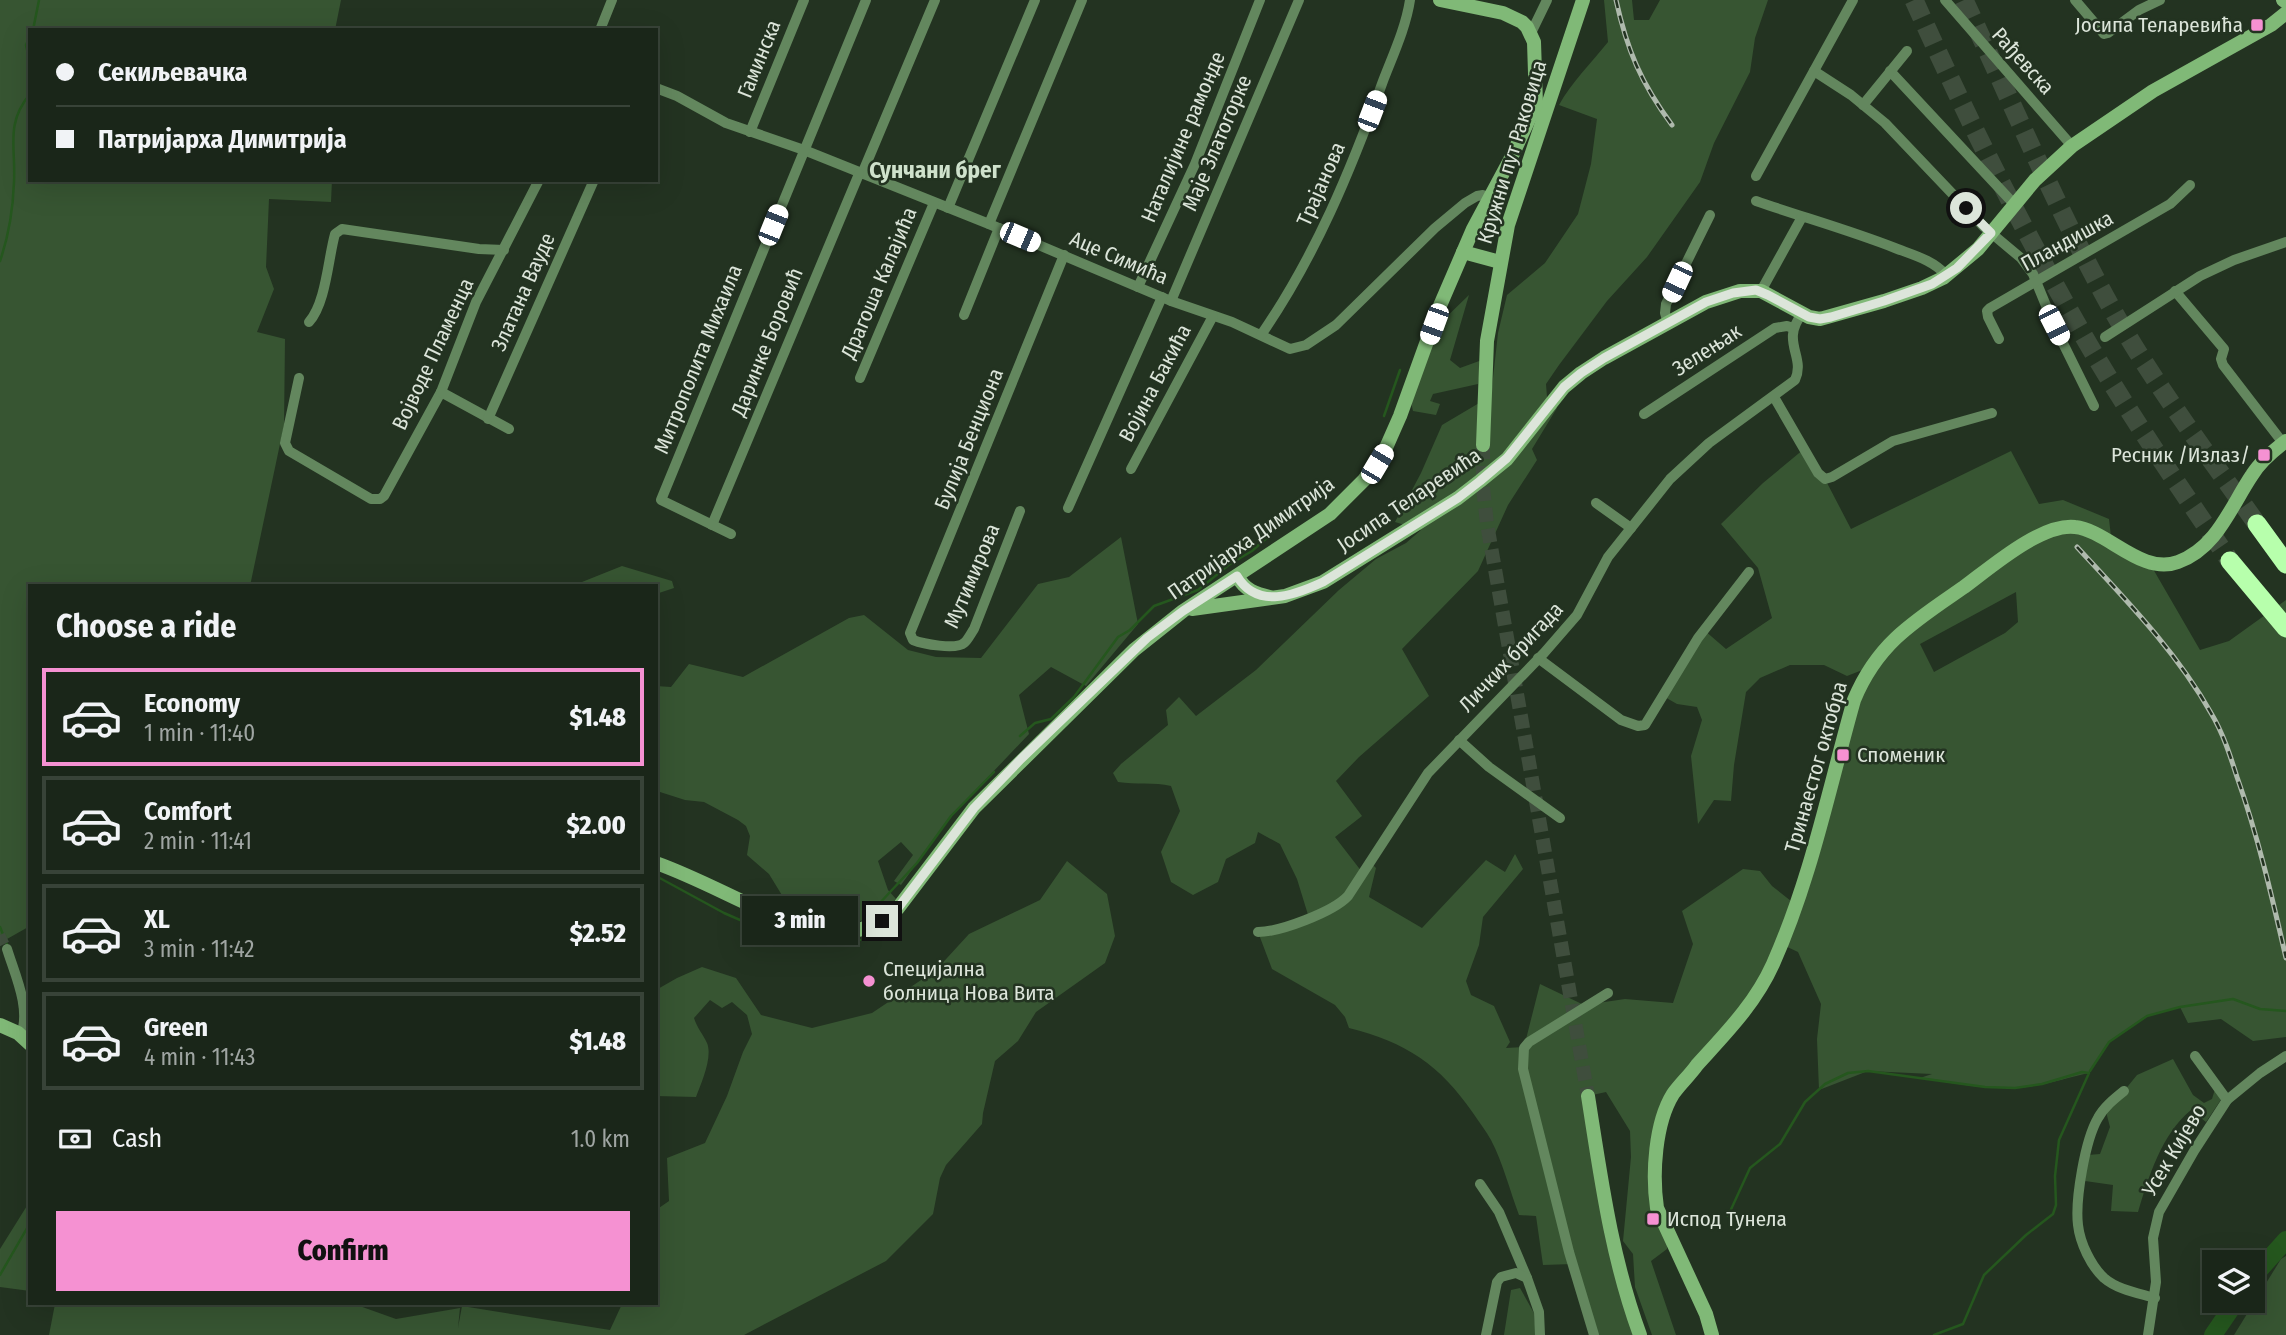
<!DOCTYPE html>
<meta charset="utf-8">
<style>
body{margin:0;font-family:"Fira Sans Condensed",sans-serif;background:#273226;color:#f1f3f6;height:100vh;display:flex;flex-direction:column;font-size:26px;white-space:nowrap}
*{box-sizing:border-box;margin:0}
p{font-size:23px;color:#9fa5a2}
.icon{flex:none;width:38px;height:38px;fill:none;stroke:currentColor;stroke-width:2;stroke-linecap:round;stroke-linejoin:round}
.map{position:relative;flex:1;overflow:hidden}
.sheet{position:absolute;left:28px;top:584px;width:630px;height:721px;display:flex;flex-direction:column;background:#1a2619;border-radius:0px;box-shadow:0 7px 28px #0002,0 0 0 2px #384338}
.sheet>*{flex:none}
.top-card{position:absolute;left:28px;top:28px;width:630px;height:154px;border-radius:0px;box-shadow:0 7px 28px #0002,0 0 0 2px #384338;display:grid;align-content:center;height:154px;padding:0 28px;background:#1a2619}
.buttons{position:absolute;left:2202px;top:1250px;display:grid;gap:14px}
.buttons a{display:grid;place-items:center;width:63px;height:63px;border-radius:0px;background:#1a2619;box-shadow:0 7px 28px #0002,0 0 0 2px #384338;font-size:35px}
.end{position:absolute;width:32px;height:32px;margin:-16px;border:9px solid #dce5da;background:#111;box-shadow:0 0 0 4px #111}
.from{border-radius:50%}
.bubble{position:absolute;height:49px;border-radius:0px;background:#1a2619;box-shadow:0 7px 28px #0002,0 0 0 2px #384338;font-size:23px;font-weight:800;line-height:49px;text-align:center}
.car{position:absolute;width:21px;height:42px;margin:-21px -10px;border-radius:9px;box-shadow:0 0 5px 2px #0007;background:linear-gradient(#fff 24%,#345 0 40%,#fff 0 76%,#345 0 86%,#fff 0)}
.top-card b{display:flex;align-items:center;gap:24px;height:66px;font-size:26px}
.top-card b+b{border-top:2px solid #384338}
.top-card i{width:18px;height:18px;background:#f1f3f6}
ul{padding:0;list-style:none}
li{display:flex;align-items:center;gap:21px;height:98px;margin:0 14px 10px;padding:0 14px;border:4px solid #384338;border-radius:0px}
li div{flex:1}
li b{display:block;font-size:26px}
li em{font-style:normal;font-weight:800}
li.active{border-color:#f591d2}
li>.icon{width:63px;height:63px;stroke-width:1.5}
h2{padding:0 28px;font-size:32px;line-height:84px}
.pay{display:flex;align-items:center;gap:18px;height:77px;padding:0 28px;font-size:26px}
.pay p{margin-inline-start:auto}
.button{display:flex;gap:14px;margin-top:auto;padding:14px 28px}
.button a{flex:1;height:80px;border-radius:0px;background:#f591d2;color:#111;font-size:28px;font-weight:800;line-height:80px;text-align:center}
.map>svg:first-child{display:block}
.green{fill:#375532;fill-rule:evenodd}
.lines{fill:none;stroke-linecap:round;stroke-linejoin:round}
.stream{stroke:#25571e;stroke-width:2.5}
.river{stroke:#25571e;stroke-width:18}
.street-tunnel{stroke:#3f4e3d;stroke-width:10;stroke-dasharray:10 5;stroke-linecap:butt}
.secondary-tunnel{stroke:#3f4e3d;stroke-width:14;stroke-dasharray:14 7;stroke-linecap:butt}
.highway-tunnel{stroke:#3f4e3d;stroke-width:19;stroke-dasharray:19 10;stroke-linecap:butt}
.street{stroke:#63875e;stroke-width:10}
.secondary{stroke:#80b977;stroke-width:14}
.highway{stroke:#b7ffac;stroke-width:19}
.rail-casing{stroke:#afbaad;stroke-width:5}
.rail{stroke:#233321;stroke-width:2.5;stroke-dasharray:8;stroke-linecap:butt}
.route{stroke:#dce5da;stroke-width:9}
.poi-dot{fill:#f591d2;stroke:#233321;stroke-width:2.5}
.labels{text-anchor:middle;stroke-width:5;stroke-linejoin:round;paint-order:stroke}
.poi-label{font-size:21px;fill:#dce5da;stroke:#233321;text-anchor:start}
.street-label{font-size:21px;fill:#dce5da;stroke:#233321}
.neighbourhood-label{font-size:23px;font-weight:bold;fill:#cfe2cc;stroke:#233321}
</style>
<div class="map">
<svg width="2286" height="1335" viewBox="0 0 2286 1335">
<rect width="100%" height="100%" fill="#233321"/>
<!-- green -->
<g class="green">
<polygon points="0,0 341,0 335,30 30,30 30,180 332,180 331,202 269,199 266,267 274,289 257,332 285,339 284,425 250,586 30,586 30,926 0,943"/>
<path d="M 1604,0 L 1632,0 L 1634,20 L 1649,20 L 1660,0 L 1768,0 L 1755,38 L 1750,72 L 1714,143 L 1700,182 L 1647,257 L 1607,301 L 1559,365 L 1546,384 L 1547,397 L 1557,408 L 1532,449 L 1537,460 L 1508,505 L 1478,571 L 1402,649 L 1429,696 L 1359,757 L 1336,781 L 1362,816 L 1335,837 L 1362,872 L 1369,861 L 1376,868 L 1369,897 L 1422,928 L 1486,860 L 1505,872 L 1515,854 L 1523,869 L 1483,917 L 1479,945 L 1466,981 L 1471,995 L 1494,1006 L 1510,1042 L 1506,1048 L 1524,1047 L 1540,984 L 1584,1005 L 1625,999 L 1673,1003 L 1693,944 L 1682,911 L 1743,869 L 1760,871 L 1772,886 L 1796,905 L 1870,667 L 1847,676 L 1824,665 L 1790,665 L 1760,678 L 1746,692 L 1734,765 L 1731,801 L 1714,800 L 1698,824 L 1691,756 L 1702,720 L 1697,707 L 1677,704 L 1663,696 L 1704,630 L 1726,649 L 1772,618 L 1758,568 L 1721,524 L 1763,483 L 1804,449 L 1825,479 L 1851,529 L 2011,451 L 2039,504 L 2063,500 L 2109,519 L 2112,545 L 2149,562 L 2200,650 L 2229,641 L 2286,600 L 2286,1037 L 2253,1041 L 2221,1019 L 2188,1023 L 2180,1007 L 2147,1016 L 2109,1042 L 2089,1073 C 2065,1078 2038,1088 2013,1088 C 1982,1089 1951,1083 1920,1078 L 1932,1074 L 1868,1071 L 1819,1090 L 1817,1039 L 1821,1004 L 1798,952 L 1781,944 L 1773,964 L 1663,1114 L 1655,1194 L 1667,1233 L 1667,1249 L 1651,1261 L 1676,1335 L 1652,1335 L 1635,1287 L 1633,1254 L 1623,1241 L 1631,1157 L 1630,1131 L 1606,1092 L 1588,1096 L 1640,1335 L 1595,1335 L 1573,1264 L 1543,1265 L 1536,1216 L 1519,1215 C 1510,1191 1503,1163 1491,1140 C 1486,1131 1479,1122 1473,1113 C 1440,1065 1406,1042 1349,1028 L 1345,1017 L 1335,1005 L 1272,969 L 1258,932 L 1309,918 L 1297,879 L 1280,844 L 1258,832 L 1255,843 L 1226,859 L 1218,882 L 1193,895 L 1171,882 L 1161,852 L 1180,811 L 1171,786 C 1154,782 1136,785 1118,782 L 1113,773 L 1121,764 L 1168,725 L 1166,710 L 1179,697 L 1196,716 L 1256,670 L 1339,590 L 1376,559 L 1406,543 L 1421,530 L 1395,522 L 1421,473 L 1442,425 L 1491,396 L 1498,333 L 1507,295 L 1545,263 L 1578,214 L 1591,164 L 1597,119 L 1559,105 C 1571,83 1592,62 1608,42 ZM 2016,592 L 2018,622 L 2005,633 L 1934,672 L 1920,644 Z"/>
<polygon points="1469,295 1450,360 1460,368 1482,360 1478,384 1433,394 1430,401 1440,404 1436,415 1413,411 1411,402 1438,325"/>
<path d="M 1121,537 L 1138,624 L 1086,686 L 1051,667 L 1019,695 L 1029,734 L 951,816 L 901,885 L 894,881 L 913,855 L 901,842 L 878,861 L 888,890 L 896,899 C 862,936 833,919 791,910 L 769,874 L 747,855 L 750,836 L 746,826 L 738,820 L 704,802 L 685,800 L 660,792 L 656,799 L 656,686 L 671,687 L 689,664 L 743,677 L 849,618 L 864,615 L 908,650 L 936,657 L 981,658 L 1038,584 L 1069,577 Z"/>
<polygon points="622,566 672,581 674,588 656,594 656,586 572,586"/>
<path d="M 1067,861 L 1107,894 L 1115,936 L 1105,963 L 1036,1012 L 1018,1041 L 995,1061 L 983,1113 L 982,1124 L 946,1165 L 940,1178 L 933,1214 L 886,1261 L 744,1335 L 49,1335 L 55,1304 L 354,1304 L 396,1319 L 460,1308 L 458,1328 L 462,1306 L 610,1330 L 622,1304 L 656,1304 L 656,1210 L 669,1201 L 667,1158 L 705,1143 L 727,1096 L 743,1052 L 752,1034 L 747,1015 L 732,1002 L 722,1008 L 710,1000 L 694,1018 C 697,1028 703,1034 707,1043 C 713,1057 701,1084 696,1097 L 656,1096 L 656,990 L 677,978 L 702,967 L 736,978 L 761,1015 L 812,1028 L 872,1013 L 936,970 L 969,934 L 1040,900 Z"/>
<path d="M 2173,1059 L 2193,1095 L 2204,1103 L 2212,1099 L 2215,1089 L 2222,1098 L 2206,1122 L 2191,1110 C 2161,1135 2149,1176 2138,1212 L 2111,1211 L 2113,1185 L 2085,1181 L 2088,1155 L 2100,1154 L 2110,1127 L 2105,1108 L 2124,1091 L 2137,1075 Z"/>
<polygon points="30,1201 30,1291 0,1287 0,1249"/>
<polygon points="2286,1256 2286,1335 2234,1335 2281,1259"/>
<polygon points="1520,1288 1534,1313 1536,1335 1504,1335 1511,1290"/>
</g>
<g class="lines">
<!-- stream -->
<g class="stream">
<polyline points="33,30 39,0"/>
<polyline points="30,36 26,45 30,63"/>
<path d="M 0,261 C 9,235 13,209 14,182 C 16,147 5,124 30,94"/>
<polyline points="1384,416 1400,370"/>
<polyline points="1020,736 1035,723 1051,719 1074,697 1118,637 1130,630 1154,606 1198,590 1230,564 1252,551 1279,527"/>
<polyline points="656,876 724,913 779,937 824,944 860,940"/>
<polyline points="871,919 878,905 917,863 951,816 994,772"/>
<polyline points="0,927 8,947"/>
<polyline points="2090,1071 2109,1042 2147,1016 2180,1007 2233,999 2260,1009 2286,1011"/>
<polyline points="1728,1216 1750,1168 1780,1144 1805,1102 1825,1084 1848,1073 1868,1071 1985,1087 2015,1088 2042,1084 2082,1072 2089,1073 2059,1140 2055,1176 2056,1205 2053,1214 2026,1235 1984,1275 1963,1324 1934,1335"/>
<polyline points="0,1275 30,1223"/>
</g>
<!-- river -->
<g class="river">
<polyline points="2252,1278 2286,1240"/>
<polyline points="2213,1335 2237,1300"/>
</g>
<!-- street-tunnel -->
<polyline class="street-tunnel" points="0,935 7,949"/>
<!-- secondary-tunnel -->
<polyline class="secondary-tunnel" points="1483,445 1483,487 1487,524 1588,1096"/>
<!-- highway-tunnel -->
<g class="highway-tunnel">
<path d="M 1914,0 C 1967,118 2025,235 2090,347 C 2133,420 2182,491 2230,561"/>
<path d="M 1964,0 C 2009,97 2051,195 2101,289 C 2145,372 2203,448 2257,524"/>
</g>
<!-- street -->
<g class="street">
<polyline points="1945,0 2072,146"/>
<polyline points="2075,0 2104,34 2108,33 2139,10 2160,0"/>
<polyline points="600,30 612,0"/>
<polyline points="1531,33 1547,0"/>
<polyline points="1814,71 1851,95 1885,123 1984,227 2021,258 2033,274 2054,325 2094,406"/>
<polyline points="1890,71 2014,204"/>
<polyline points="656,88 677,96 726,123 804,150 989,224 1171,301 1232,322 1290,349 1306,345 1336,325 1435,228 1465,203 1477,196 1483,195 1490,198"/>
<polyline points="1863,105 1907,51"/>
<polyline points="750,132 804,0"/>
<polyline points="862,174 935,0"/>
<polyline points="1756,176 1853,0"/>
<path d="M 1756,201 C 1802,217 1849,230 1895,248 C 1913,255 1933,260 1946,275"/>
<polyline points="948,208 1035,0"/>
<polyline points="989,224 1082,0"/>
<polyline points="1138,287 1195,164 1260,0"/>
<polyline points="1761,291 1802,217"/>
<polyline points="2175,291 2224,349 2221,359 2223,365 2283,443"/>
<polyline points="1171,301 1299,0"/>
<polyline points="964,315 999,228"/>
<path d="M 309,322 C 326,303 328,259 335,234 L 342,229 L 479,249 L 504,250"/>
<polyline points="1668,323 1665,313 1666,304 1710,215"/>
<path d="M 1261,335 C 1315,257 1351,170 1383,81 C 1393,55 1406,27 1410,0"/>
<polyline points="2105,337 2200,276 2234,260 2286,242"/>
<polyline points="1999,339 1988,317 1987,311 1990,308 2170,204 2190,185"/>
<polyline points="299,378 285,443 289,451 371,499 380,499 384,496 441,392 476,302 539,180"/>
<polyline points="860,378 934,203"/>
<polyline points="441,392 509,429"/>
<polyline points="1774,397 1818,473 1825,479 1832,477 1893,441 1992,413"/>
<polyline points="1644,414 1775,328 1787,326 1793,328"/>
<polyline points="488,419 594,180"/>
<polyline points="1131,469 1213,316"/>
<polyline points="1596,503 1631,528"/>
<polyline points="1068,508 1162,297"/>
<path d="M 1020,511 L 974,629 C 971,633 968,640 964,643 C 956,650 923,644 913,640 L 910,633 L 1064,255"/>
<polyline points="712,525 859,174"/>
<polyline points="731,534 661,500 866,0"/>
<polyline points="1538,658 1621,720 1638,726 1645,725 1698,638 1749,572"/>
<polyline points="1459,740 1489,767 1560,818"/>
<path d="M 1258,932 C 1280,932 1333,912 1348,896 L 1428,773 L 1544,653 L 1577,615 L 1608,557 L 1670,479 L 1709,443 L 1795,380 C 1806,356 1780,342 1802,314"/>
<path d="M 7,949 C 15,975 31,1008 21,1035"/>
<polyline points="2195,1056 2227,1100"/>
<path d="M 2124,1091 C 2114,1099 2104,1107 2098,1118 C 2085,1140 2075,1200 2078,1225 C 2080,1243 2091,1266 2104,1278 C 2118,1290 2138,1293 2155,1298"/>
<polyline points="1480,1184 1499,1212 1527,1278"/>
<polyline points="1486,1335 1497,1282 1501,1277 1516,1273 1527,1278 1539,1312 1540,1335"/>
<polyline points="1594,1335 1569,1252 1523,1069 1524,1048 1529,1042 1608,993"/>
<polyline points="2148,1335 2156,1282 2153,1238 2159,1212 2194,1151 2227,1100 2260,1073 2286,1056"/>
</g>
<!-- secondary -->
<g class="secondary">
<polyline points="2283,0 2286,2"/>
<polyline points="1463,252 1500,262"/>
<polyline points="1483,445 1487,341 1508,225 1583,0"/>
<path d="M 1237,576 C 1245,590 1255,594 1270,597"/>
<polyline points="1192,609 1285,596 1323,582 1458,498 1480,481 1507,459 1564,387 1581,373 1604,358 1706,302 1740,291 1761,291 1809,317 1820,319 1884,301 1922,288 1943,278 1978,249 2035,180 2072,146 2153,91 2271,25 2286,13"/>
<path d="M 656,863 C 687,874 716,889 746,903 C 797,926 849,953 898,908 L 974,808 L 1134,650 L 1183,611 L 1330,514 L 1364,480 L 1385,450 L 1400,416 L 1439,308 L 1473,229 L 1510,160 L 1536,104 L 1534,42 L 1527,27 L 1522,22 L 1503,13 L 1440,0"/>
<polyline points="0,1025 18,1033 30,1044"/>
<path d="M 1588,1096 C 1601,1178 1611,1256 1640,1335"/>
<path d="M 1712,1335 L 1706,1314 L 1657,1208 C 1652,1174 1655,1123 1673,1094 C 1680,1084 1690,1075 1697,1065 C 1726,1033 1755,1004 1773,964 C 1811,879 1829,788 1854,700 C 1864,676 1877,656 1896,638 C 1916,619 1941,603 1964,587 C 1990,568 2041,523 2075,527 C 2107,530 2142,576 2178,562 C 2217,548 2231,506 2252,475 C 2260,462 2274,450 2286,441"/>
</g>
<!-- highway -->
<g class="highway">
<polyline points="2257,524 2286,564"/>
<polyline points="2230,561 2286,628"/>
</g>
<!-- rail casing -->
<g class="rail-casing">
<g id="rail">
<path d="M 1616,0 C 1627,50 1641,83 1672,125"/>
<path d="M 2077,547 C 2125,599 2176,651 2211,713 C 2223,733 2230,755 2237,777 C 2258,836 2272,897 2286,958"/>
</g>
</g>
<!-- rail -->
<use href="#rail" class="rail"/>
</g>
<g class="lines">
<!-- route -->
<path class="route" d="M 882,921 L 898,908 L 974,808 L 1021,759 L 1147,638 L 1183,611 L 1237,576 C 1257,610 1295,595 1323,582 L 1458,498 L 1480,481 L 1507,458 L 1564,387 L 1581,373 L 1604,358 L 1706,302 L 1733,293 L 1756,290 L 1768,295 L 1809,317 L 1820,319 L 1831,317 L 1884,301 L 1932,284 L 1957,268 L 1991,233 L 1966,208"/>
</g>
<!-- markers -->
<g class="poi-dot">
<rect x="2250" y="18" width="14" height="14" rx="3.5"/>
<rect x="2257" y="448" width="14" height="14" rx="3.5"/>
<rect x="1836" y="748" width="14" height="14" rx="3.5"/>
<circle cx="869" cy="981" r="7"/>
<rect x="1646" y="1212" width="14" height="14" rx="3.5"/>
</g>
<g class="labels">
<!-- poi labels -->
<g class="poi-label">
<text x="2243" y="32" text-anchor="end">Јосипа Теларевића</text>
<text x="2250" y="462" text-anchor="end">Ресник /Излаз/</text>
<text x="1857" y="762">Споменик</text>
<text x="883" y="976">Специјална<tspan x="883" dy="24">болница Нова Вита</tspan></text>
<text x="1667" y="1226">Испод Тунела</text>
</g>
<!-- street labels -->
<g class="street-label">
<text transform="translate(759 59) rotate(-68)" y="7">Гаминска</text>
<text transform="translate(2023 61) rotate(48)" y="7">Рађевска</text>
<text transform="translate(1183 137) rotate(-67)" y="7">Наталијине рамонде</text>
<text transform="translate(1217 143) rotate(-67)" y="7">Маје Златогорке</text>
<text transform="translate(1512 152) rotate(-73)" y="7">Кружни пут Раковица</text>
<text transform="translate(1321 184) rotate(-66)" y="7">Трајанова</text>
<text transform="translate(2067 241) rotate(-29)" y="7">Пландишка</text>
<text transform="translate(1119 258) rotate(23)" y="7">Аце Симића</text>
<text transform="translate(879 283) rotate(-67)" y="7">Драгоша Калајића</text>
<text transform="translate(523 292) rotate(-66)" y="7">Златана Вауде</text>
<text transform="translate(767 342) rotate(-68)" y="7">Даринке Боровић</text>
<text transform="translate(1707 350) rotate(-33)" y="7">Зелењак</text>
<text transform="translate(433 354) rotate(-65)" y="7">Војводе Пламенца</text>
<text transform="translate(698 359) rotate(-68)" y="7">Митрополита Михаила</text>
<text transform="translate(1155 383) rotate(-62)" y="7">Војина Бакића</text>
<text transform="translate(969 439) rotate(-68)" y="7">Булија Бенциона</text>
<text transform="translate(1409 500) rotate(-34)" y="7">Јосипа Теларевића</text>
<text transform="translate(1251 538) rotate(-35)" y="7">Патријарха Димитрија</text>
<text transform="translate(972 576) rotate(-67)" y="7">Мутимирова</text>
<text transform="translate(1511 657) rotate(-47)" y="7">Личких бригада</text>
<text transform="translate(1816 767) rotate(-74)" y="7">Тринаестог октобра</text>
<text transform="translate(2174 1150) rotate(-59)" y="7">Усек Кијево</text>
</g>
<!-- neighbourhood labels -->
<g class="neighbourhood-label">
<text x="935" y="178">Сунчани брег</text>
</g>
</g>
</svg>
<div class="buttons">
<a><svg class="icon" aria-label="layers" viewBox="0 0 24 24"><path d="M12 4l9 5-9 5-9-5zM3 14l9 5 9-5"/></svg></a>
</div>
<i class="end from" style="left:1966px;top:208px"></i>
<i class="end" style="left:882px;top:921px"></i>
<div class="bubble" style="left:742px;top:896px;width:116px">3 min</div>
<i class="car" style="left:1372px;top:111px;rotate:21deg"></i>
<i class="car" style="left:773px;top:225px;rotate:22deg"></i>
<i class="car" style="left:1020px;top:237px;rotate:113deg"></i>
<i class="car" style="left:1677px;top:282px;rotate:205deg"></i>
<i class="car" style="left:1434px;top:324px;rotate:200deg"></i>
<i class="car" style="left:2054px;top:325px;rotate:153deg"></i>
<i class="car" style="left:1377px;top:464px;rotate:31deg"></i>
<div class="top-card">
<b><i class="from"></i>Секиљевачка</b>
<b><i></i>Патријарха Димитрија</b>
</div>
<section class="sheet">
<h2>Choose a ride</h2>
<ul>
<li class="active"><svg class="icon" aria-label="car" viewBox="0 0 24 24"><path d="M5 17H2v-5l4-1 3-4h7l3 4 3 1v5h-3M9 17h6M6 11h13"/><circle cx="7" cy="17" r="2"/><circle cx="17" cy="17" r="2"/></svg><div><b>Economy</b><p>1 min · 11:40</p></div><em>$1.48</em></li>
<li><svg class="icon" aria-label="car" viewBox="0 0 24 24"><path d="M5 17H2v-5l4-1 3-4h7l3 4 3 1v5h-3M9 17h6M6 11h13"/><circle cx="7" cy="17" r="2"/><circle cx="17" cy="17" r="2"/></svg><div><b>Comfort</b><p>2 min · 11:41</p></div><em>$2.00</em></li>
<li><svg class="icon" aria-label="car" viewBox="0 0 24 24"><path d="M5 17H2v-5l4-1 3-4h7l3 4 3 1v5h-3M9 17h6M6 11h13"/><circle cx="7" cy="17" r="2"/><circle cx="17" cy="17" r="2"/></svg><div><b>XL</b><p>3 min · 11:42</p></div><em>$2.52</em></li>
<li><svg class="icon" aria-label="car" viewBox="0 0 24 24"><path d="M5 17H2v-5l4-1 3-4h7l3 4 3 1v5h-3M9 17h6M6 11h13"/><circle cx="7" cy="17" r="2"/><circle cx="17" cy="17" r="2"/></svg><div><b>Green</b><p>4 min · 11:43</p></div><em>$1.48</em></li>
</ul>
<div class="pay"><svg class="icon" aria-label="cash" viewBox="0 0 24 24"><path d="M3 7h18v10H3z"/><circle cx="12" cy="12" r="2"/></svg>Cash<p>1.0 km</p></div>
<div class="button"><a>Confirm</a></div>
</section>
</div>
